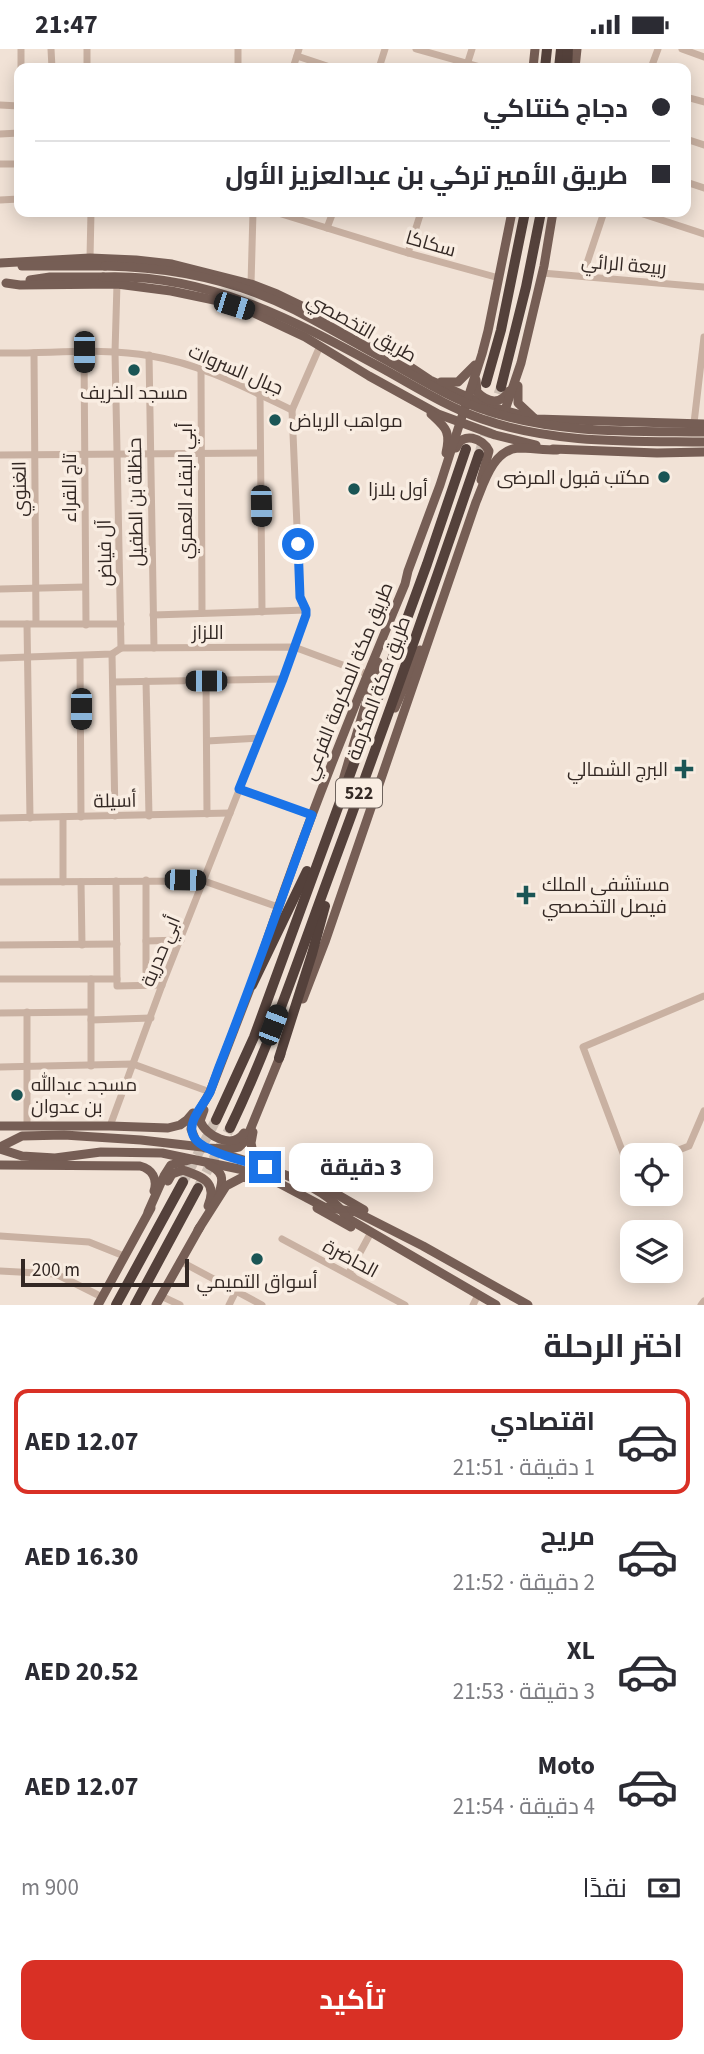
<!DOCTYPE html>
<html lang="ar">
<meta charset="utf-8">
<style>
body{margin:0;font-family:"Source Sans 3",Cairo,sans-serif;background:#f7f7f7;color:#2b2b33;direction:rtl;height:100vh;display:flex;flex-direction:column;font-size:26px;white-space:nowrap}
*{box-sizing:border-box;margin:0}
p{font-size:23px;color:#7c7c81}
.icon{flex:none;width:38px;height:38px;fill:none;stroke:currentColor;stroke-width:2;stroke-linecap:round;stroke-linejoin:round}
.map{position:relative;height:1256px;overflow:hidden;direction:ltr}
.drawer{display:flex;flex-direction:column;background:#fff;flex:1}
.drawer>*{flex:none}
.top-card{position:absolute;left:14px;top:14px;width:677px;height:154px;border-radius:14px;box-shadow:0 4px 18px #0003;direction:rtl;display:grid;align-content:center;height:154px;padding:0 21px;background:#fff}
.buttons{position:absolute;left:620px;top:1094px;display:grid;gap:14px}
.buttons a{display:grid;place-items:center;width:63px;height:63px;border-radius:14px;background:#fff;box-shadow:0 4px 18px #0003;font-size:35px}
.scale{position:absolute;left:21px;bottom:18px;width:168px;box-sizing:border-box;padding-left:7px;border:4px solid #332824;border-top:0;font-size:19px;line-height:24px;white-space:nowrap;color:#332824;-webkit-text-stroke:5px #f9ede2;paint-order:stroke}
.end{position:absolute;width:32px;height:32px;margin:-16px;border:9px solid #1a73e8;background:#fff;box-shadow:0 0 0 4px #fff}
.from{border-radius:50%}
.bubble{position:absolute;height:49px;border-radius:14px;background:#fff;box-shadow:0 4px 18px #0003;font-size:23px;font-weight:700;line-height:49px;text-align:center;direction:rtl}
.car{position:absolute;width:21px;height:42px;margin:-21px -10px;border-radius:9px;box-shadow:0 0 5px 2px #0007;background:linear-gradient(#222 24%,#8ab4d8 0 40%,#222 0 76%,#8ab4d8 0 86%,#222 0)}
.top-card b{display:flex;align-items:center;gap:24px;height:66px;font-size:26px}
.top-card b+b{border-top:2px solid #e1e1e2}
.top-card i{width:18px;height:18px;background:#2b2b33}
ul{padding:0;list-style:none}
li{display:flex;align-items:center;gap:21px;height:105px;margin:0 14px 10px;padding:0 7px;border:4px solid transparent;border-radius:14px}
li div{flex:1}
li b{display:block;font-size:26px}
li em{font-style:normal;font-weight:700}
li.active{border-color:#d93025}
li>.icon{width:63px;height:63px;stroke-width:1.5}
h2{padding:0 21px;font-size:32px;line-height:84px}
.pay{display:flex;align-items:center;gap:18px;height:77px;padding:0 21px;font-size:26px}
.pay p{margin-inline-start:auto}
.button{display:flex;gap:14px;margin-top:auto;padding:14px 21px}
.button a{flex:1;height:80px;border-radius:14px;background:#d93025;color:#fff;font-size:28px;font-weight:700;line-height:80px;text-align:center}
.status{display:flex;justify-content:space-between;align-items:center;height:49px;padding:0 35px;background:#fff;direction:ltr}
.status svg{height:19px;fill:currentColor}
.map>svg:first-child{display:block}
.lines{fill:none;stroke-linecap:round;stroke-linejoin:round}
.highway-tunnel{stroke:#cbbdb2;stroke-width:10;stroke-dasharray:10 5;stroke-linecap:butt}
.minor{stroke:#c9b1a2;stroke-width:7}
.major{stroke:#765e55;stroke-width:9}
.highway{stroke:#54413b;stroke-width:10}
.major-bridge{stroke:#765e55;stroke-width:9}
.route{stroke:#1a73e8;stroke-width:9}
.poi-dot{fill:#1a5555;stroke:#f9ede2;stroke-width:2.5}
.labels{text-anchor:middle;stroke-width:7;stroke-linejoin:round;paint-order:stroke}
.shield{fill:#f9ede2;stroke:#6e635d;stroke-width:2}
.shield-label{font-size:18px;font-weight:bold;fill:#332824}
.street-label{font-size:19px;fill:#332824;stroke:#f9ede2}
.poi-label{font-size:19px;fill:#332824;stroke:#f9ede2;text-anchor:start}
</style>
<div class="status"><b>21:47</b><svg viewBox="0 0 49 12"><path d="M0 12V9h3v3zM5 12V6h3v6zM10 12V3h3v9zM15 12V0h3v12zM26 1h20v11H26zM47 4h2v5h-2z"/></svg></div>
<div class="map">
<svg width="704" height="1256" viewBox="0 0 704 1256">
<rect width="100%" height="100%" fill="#f1e2d6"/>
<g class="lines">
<!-- highway-tunnel -->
<g class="highway-tunnel">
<polyline points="480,402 501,338"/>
<polyline points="183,1133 216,1071"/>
<polyline points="199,1137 230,1079"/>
</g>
<!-- minor -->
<g class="minor">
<polyline points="51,0 52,19"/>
<polyline points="238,0 238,19"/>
<polyline points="416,0 484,19"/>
<polyline points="682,0 704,8"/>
<polyline points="297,7 333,19"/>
<polyline points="21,19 21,0"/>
<polyline points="87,19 87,0"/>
<polyline points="293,19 299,0"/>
<polyline points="379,19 385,0"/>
<polyline points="466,19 472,0"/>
<polyline points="651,19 658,0"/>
<polyline points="686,48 704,53"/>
<polyline points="0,56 19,57"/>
<polyline points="0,85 19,84"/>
<polyline points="686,90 704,96"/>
<polyline points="0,115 19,115"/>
<polyline points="686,133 704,139"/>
<polyline points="0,151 19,150"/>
<polyline points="275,163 408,204 499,229"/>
<polyline points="637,163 704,185"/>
<polyline points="327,179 333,163"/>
<polyline points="408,204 421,163"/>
<polyline points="90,209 91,163"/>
<polyline points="542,224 704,238"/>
<polyline points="583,226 604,163"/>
<polyline points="251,235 253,163"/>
<polyline points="84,303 86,576"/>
<path d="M 0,304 C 50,305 102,298 151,307 C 201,315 246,339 292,361"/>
<polyline points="34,304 36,574"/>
<polyline points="149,306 154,599"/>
<polyline points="201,319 202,564"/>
<polyline points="260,345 262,563"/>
<polyline points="694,374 704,288"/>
<polyline points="0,406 260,404"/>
<polyline points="0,540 85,538"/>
<polyline points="153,566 306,561"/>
<polyline points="0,575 121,575"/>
<polyline points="27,575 30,769"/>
<polyline points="121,599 294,598 367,625"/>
<polyline points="112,605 115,767"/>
<polyline points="80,607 81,768"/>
<polyline points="0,609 112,605 121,599 115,303 117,235"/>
<polyline points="146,632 149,767"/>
<polyline points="206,632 207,765"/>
<polyline points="113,633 283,630"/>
<polyline points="207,692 259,689"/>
<polyline points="239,740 312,766"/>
<polyline points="63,768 63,833"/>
<polyline points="0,769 230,764"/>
<polyline points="116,832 117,937 162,936"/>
<polyline points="0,833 204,832 278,858"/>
<polyline points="81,833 82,896"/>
<polyline points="146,892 181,891"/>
<polyline points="0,896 117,895"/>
<polyline points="0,930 117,930"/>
<polyline points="91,930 91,1017"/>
<polyline points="146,936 146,831"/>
<polyline points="27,963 27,1076"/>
<polyline points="0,964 90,963"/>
<polyline points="91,971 151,969"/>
<polyline points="0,1018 133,1015 210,1043"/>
<polyline points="110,1077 162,936 283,630 306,566 306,561 300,548 292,361 320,297"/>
<polyline points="666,1106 689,1097 704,1062"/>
<polyline points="632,1119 629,1120 583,998 704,947"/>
<polyline points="0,1187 89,1193 124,1207"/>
<polyline points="282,1190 405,1256"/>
<polyline points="180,1212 262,1256"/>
<polyline points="0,1222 56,1225 102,1248"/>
<polyline points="353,1227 349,1224 369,1187"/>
<polyline points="161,1247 180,1256"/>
<polyline points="229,1256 236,1242"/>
<polyline points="473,1256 478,1246"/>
<polyline points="701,1256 704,1252"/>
</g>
<!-- major -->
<g class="major">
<polyline points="533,19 535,0"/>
<polyline points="575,19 577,0"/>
<polyline points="0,214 90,209 136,211 172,215 251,235 277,245 304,258 388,303 430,331 488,357 536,370 704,375"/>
<polyline points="22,217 105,217"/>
<polyline points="30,231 50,228 103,228"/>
<polyline points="6,234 20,236 117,235 171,242 214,251 254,264 305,288 369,327 438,365 495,386 536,396"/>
<path d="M 476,331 L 477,343 C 488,354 501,356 509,342"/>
<polyline points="441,333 458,333 475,316"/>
<polyline points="518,337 518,354 534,369"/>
<polyline points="504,364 521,314 544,217 553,163"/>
<path d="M 431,365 C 446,379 451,382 446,404"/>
<path d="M 456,399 C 462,382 483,389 489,402 L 481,431"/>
<polyline points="553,400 657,404 704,403"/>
<polyline points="395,659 420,601"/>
<polyline points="343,731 378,613"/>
<path d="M 262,906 C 304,780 354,657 405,535 L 408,522 L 440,436 L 482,305 L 488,282 L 512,163"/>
<polyline points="253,932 210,1043 192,1074 191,1080 196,1092 205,1099 229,1100 239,1098 246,1091 281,1005"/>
<path d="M 303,950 L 325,893 L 476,453 C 484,434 493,401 518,399 C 530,399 544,401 557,401"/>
<path d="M 204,1061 L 200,1072 C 206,1087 233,1101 244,1084"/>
<polyline points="0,1077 110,1077 168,1079 180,1076 187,1071 193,1064"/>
<polyline points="253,1083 251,1094 253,1104 280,1118"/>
<polyline points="0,1098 22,1087 64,1086 141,1091 202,1098"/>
<polyline points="0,1100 22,1107 55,1109 101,1103 162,1104 239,1120 275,1132 324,1158 356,1163 423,1197 528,1256"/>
<path d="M 218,1103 C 256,1115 327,1134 347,1169 L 496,1256"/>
<path d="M 0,1116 L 140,1117 C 152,1120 158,1130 154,1142"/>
<path d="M 209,1116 C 223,1123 224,1129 219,1144"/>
<polyline points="300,1127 319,1135 364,1161"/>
<path d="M 168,1132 L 172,1125 L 183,1121 C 203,1128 218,1133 208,1157"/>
<polyline points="317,1159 351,1178"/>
<polyline points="148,1163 164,1127 171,1116 189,1111"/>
<polyline points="198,1181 226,1137 243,1128 257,1131"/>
<polyline points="98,1256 151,1159"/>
<polyline points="156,1256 200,1178"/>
</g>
<!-- highway -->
<g class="highway">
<polyline points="545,19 547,0"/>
<polyline points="559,19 561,0"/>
<polyline points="567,19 568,0"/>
<polyline points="486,334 501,281 525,163"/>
<polyline points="501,338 526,238 541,163"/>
<polyline points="252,936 307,822"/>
<polyline points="279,1009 312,905 325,857"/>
<polyline points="216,1071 254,988 427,515 466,400"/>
<path d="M 230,1079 C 269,998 298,911 329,827 C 381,687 431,546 479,405"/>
<polyline points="116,1256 183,1133"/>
<polyline points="135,1256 198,1139"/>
</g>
<!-- major-bridge -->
<g class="major-bridge">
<path d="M 105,217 C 170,218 236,231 295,261 C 331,280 366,300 402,320 C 430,336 457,352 488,362 C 557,385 632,382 704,383"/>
<path d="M 103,228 C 205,224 292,270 378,317 C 413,336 445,357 482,370 C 553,395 631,392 704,393"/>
</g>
</g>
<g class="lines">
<!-- route -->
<path class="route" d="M 265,1118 C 248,1113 199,1103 193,1086 C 187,1072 204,1056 210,1043 C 213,1035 216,1026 219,1018 C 252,935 281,850 312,766 L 239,740 L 283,630 L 306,566 L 306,561 L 300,548 L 298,495"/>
</g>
<!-- markers -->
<g class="poi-dot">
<circle cx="134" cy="321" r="7"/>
<circle cx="275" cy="371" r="7"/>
<circle cx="664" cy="428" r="7"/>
<circle cx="354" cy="440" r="7"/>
<path d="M680.5 709.5h7v7h7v7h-7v7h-7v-7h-7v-7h7z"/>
<path d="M522.5 835.5h7v7h7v7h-7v7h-7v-7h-7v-7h7z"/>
<circle cx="17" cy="1046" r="7"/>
<circle cx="257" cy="1210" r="7"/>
</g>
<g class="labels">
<!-- shield labels -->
<rect class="shield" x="336" y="729.5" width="46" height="29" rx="5"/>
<g class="shield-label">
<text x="359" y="750">522</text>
</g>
<!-- street labels -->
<g class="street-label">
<text transform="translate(431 194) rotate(16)" y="7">سكاكا</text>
<text transform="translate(624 215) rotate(5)" y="7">ربيعة الرائي</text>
<text transform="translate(362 278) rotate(29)" y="7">طريق التخصصي</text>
<text transform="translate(236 320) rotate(23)" y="7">جبال السروات</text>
<text transform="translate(69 439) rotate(-90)" y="7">تاج القراء</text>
<text transform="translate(19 440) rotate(-91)" y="7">الغنوي</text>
<text transform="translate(185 442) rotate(-90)" y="7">أبي البقاء العمري</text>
<text transform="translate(135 453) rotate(-91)" y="7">حنظلة بن الطفيل</text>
<text transform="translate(104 504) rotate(-91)" y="7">آل فياض</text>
<text x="208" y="590">اللزاز</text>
<text transform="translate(347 632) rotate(-68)" y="7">طريق مكة المكرمة الفرعي</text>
<text transform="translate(378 639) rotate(-70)" y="7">طريق مكة المكرمة</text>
<text transform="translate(115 751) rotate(-1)" y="7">أسيلة</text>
<text transform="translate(160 902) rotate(-68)" y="7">أبي حدرية</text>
<text transform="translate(351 1209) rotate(28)" y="7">الحاضرة</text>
</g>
<!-- poi labels -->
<g class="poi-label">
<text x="134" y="350" text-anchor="middle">مسجد الخريف</text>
<text x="289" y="378">مواهب الرياض</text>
<text x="650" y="435" text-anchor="end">مكتب قبول المرضى</text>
<text x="368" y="447">أول بلازا</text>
<text x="668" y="727" text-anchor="end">البرج الشمالي</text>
<text x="542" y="842">مستشفى الملك<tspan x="542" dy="22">فيصل التخصصي</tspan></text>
<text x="31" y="1042">مسجد عبدالله<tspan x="31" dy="22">بن عدوان</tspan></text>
<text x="257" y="1239" text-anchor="middle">أسواق التميمي</text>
</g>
</g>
</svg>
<div class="buttons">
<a><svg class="icon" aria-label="locate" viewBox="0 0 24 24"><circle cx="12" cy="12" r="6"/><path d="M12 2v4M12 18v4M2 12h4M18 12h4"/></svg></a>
<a><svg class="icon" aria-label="layers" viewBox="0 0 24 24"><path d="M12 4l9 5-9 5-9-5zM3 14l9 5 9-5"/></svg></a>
</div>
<div class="scale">200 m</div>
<i class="end from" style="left:298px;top:495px"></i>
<i class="end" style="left:265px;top:1118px"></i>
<div class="bubble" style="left:289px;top:1094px;width:144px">3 دقيقة</div>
<i class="car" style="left:234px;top:257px;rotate:107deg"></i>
<i class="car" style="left:84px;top:303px;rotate:180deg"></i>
<i class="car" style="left:261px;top:457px;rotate:179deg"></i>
<i class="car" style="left:206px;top:632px;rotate:270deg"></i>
<i class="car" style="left:81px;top:660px;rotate:180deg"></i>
<i class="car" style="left:185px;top:831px;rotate:91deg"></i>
<i class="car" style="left:273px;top:976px;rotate:21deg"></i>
<div class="top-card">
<b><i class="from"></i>دجاج كنتاكي</b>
<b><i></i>طريق الأمير تركي بن عبدالعزيز الأول</b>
</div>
</div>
<section class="drawer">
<h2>اختر الرحلة</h2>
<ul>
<li class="active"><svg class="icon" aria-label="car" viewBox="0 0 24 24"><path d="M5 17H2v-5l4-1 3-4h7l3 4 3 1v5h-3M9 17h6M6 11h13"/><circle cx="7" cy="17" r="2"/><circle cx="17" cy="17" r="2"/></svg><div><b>اقتصادي</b><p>1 دقيقة · 21:51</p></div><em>AED 12.07</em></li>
<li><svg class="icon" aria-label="car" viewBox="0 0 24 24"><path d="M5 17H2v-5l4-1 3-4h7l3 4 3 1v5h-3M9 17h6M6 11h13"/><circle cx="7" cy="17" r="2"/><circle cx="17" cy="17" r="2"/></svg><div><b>مريح</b><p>2 دقيقة · 21:52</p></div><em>AED 16.30</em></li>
<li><svg class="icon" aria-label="car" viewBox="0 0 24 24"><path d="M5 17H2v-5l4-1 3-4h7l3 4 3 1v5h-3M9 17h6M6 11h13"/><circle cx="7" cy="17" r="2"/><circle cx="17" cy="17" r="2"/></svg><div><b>XL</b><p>3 دقيقة · 21:53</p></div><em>AED 20.52</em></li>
<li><svg class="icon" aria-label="car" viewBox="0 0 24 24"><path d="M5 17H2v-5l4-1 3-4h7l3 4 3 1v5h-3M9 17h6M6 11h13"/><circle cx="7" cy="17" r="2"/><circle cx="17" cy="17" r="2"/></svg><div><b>Moto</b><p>4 دقيقة · 21:54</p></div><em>AED 12.07</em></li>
</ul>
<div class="pay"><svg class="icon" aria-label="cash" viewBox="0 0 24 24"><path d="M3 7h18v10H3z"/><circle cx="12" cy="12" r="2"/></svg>نقدًا<p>900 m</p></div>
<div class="button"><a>تأكيد</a></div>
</section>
